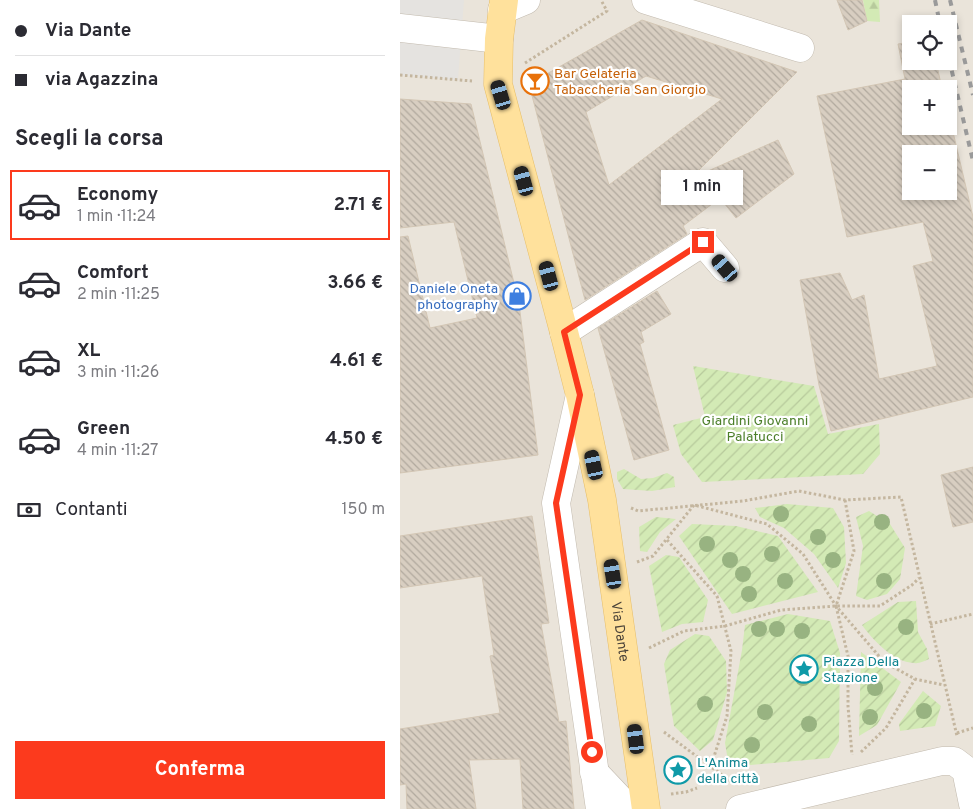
<!DOCTYPE html>
<html lang="it">
<meta charset="utf-8">
<style>
body{margin:0;font-family:Overpass,sans-serif;background:#f2f2f3;color:#2b2b33;height:100vh;display:flex;flex-direction:column;font-size:19px;white-space:nowrap}
*{box-sizing:border-box;margin:0}
p{font-size:16px;color:#7c7c81}
.icon{flex:none;width:28px;height:28px;fill:none;stroke:currentColor;stroke-width:2;stroke-linecap:round;stroke-linejoin:round}
.map{position:relative;flex:1;overflow:hidden}
.drawer{display:flex;flex-direction:column;background:#fff;width:400px}
.drawer>*{flex:none}
.top-card{display:grid;align-content:center;height:110px;padding:0 15px;background:#fff}
.fabs{position:absolute;left:502px;top:15px;display:grid;gap:10px}
.fabs a{display:grid;place-items:center;width:55px;height:55px;border-radius:0px;background:#fff;box-shadow:0 2px 8px #0003;font-size:25px}
.end{position:absolute;width:22px;height:22px;margin:-11px;border:6px solid #fc3a1d;background:#fff;box-shadow:0 0 0 2px #fff}
.from{border-radius:50%}
.bubble{position:absolute;height:35px;border-radius:0px;background:#fff;box-shadow:0 2px 8px #0003;font-size:16px;font-weight:700;line-height:35px;text-align:center}
.car{position:absolute;width:15px;height:30px;margin:-15px -8px;border-radius:6px;box-shadow:0 0 4px 1px #0007;background:linear-gradient(#222 24%,#8ab4d8 0 40%,#222 0 76%,#8ab4d8 0 86%,#222 0)}
.top-card b{display:flex;align-items:center;gap:18px;height:48px;font-size:19px}
.top-card b+b{border-top:1px solid #e1e1e2}
.top-card i{width:12px;height:12px;background:#2b2b33}
ul{padding:0;list-style:none}
li{display:flex;align-items:center;gap:15px;height:70px;margin:0 10px 8px;padding:0 5px;border:2px solid transparent;border-radius:0px}
li div{flex:1}
li b{display:block;font-size:19px}
li em{font-style:normal;font-weight:700}
li.on{border-color:#fc3a1d}
li>.icon{width:45px;height:45px;stroke-width:1.5}
h2{padding:0 15px;font-size:22px;line-height:60px}
.pay{display:flex;align-items:center;gap:12px;height:55px;padding:0 15px;font-size:19px}
.pay p{margin-inline-start:auto}
.primary-button{display:flex;gap:10px;margin-top:auto;padding:10px 15px}
.primary-button a{flex:1;height:58px;border-radius:0px;background:#fc3a1d;color:#fff;font-size:20px;font-weight:700;line-height:58px;text-align:center}
main{display:flex;flex:1;min-height:0}
.map>svg:first-child{display:block}
.residential{fill:#eae4da;fill-rule:evenodd}
.forest{fill:url(#forest-firs)}
.garden{fill:url(#garden-furrows)}
.parking{fill:#e5e3e0}
.building{fill:url(#building-back-hatch);stroke:#d3c6b4;fill-rule:evenodd}
.lines{fill:none;stroke-linecap:round;stroke-linejoin:round}
.minor-casing{stroke:#c2baae;stroke-width:29}
.major-casing{stroke:#e6be6a;stroke-width:29}
.path{stroke:#c4b69f;stroke-width:3;stroke-dasharray:2.5 2.5;stroke-linecap:butt}
.minor{stroke:#fff;stroke-width:28}
.major{stroke:#ffe19c;stroke-width:28}
.rail{stroke:#9a9a9a;stroke-width:4;stroke-dasharray:6 6;stroke-linecap:butt}
.tree{fill:#98b381}
.route{stroke:#fc3a1d;stroke-width:6}
.labels{text-anchor:middle;stroke-width:4.5;stroke-linejoin:round;paint-order:stroke}
.food-label{font-size:14px;fill:#c56008;stroke:#fff;text-anchor:start}
.shop-label{font-size:14px;fill:#366cbe;stroke:#fff;text-anchor:end}
.park-label{font-size:14px;fill:#4c7f2a;stroke:#fff}
.street-label{font-size:14px;fill:#4b4339;stroke:#fff}
.culture-label{font-size:14px;fill:#0d838f;stroke:#fff;text-anchor:start}
</style>
<main>
<section class="drawer">
<div class="top-card">
<b><i class="from"></i>Via Dante</b>
<b><i></i>via Agazzina</b>
</div>
<h2>Scegli la corsa</h2>
<ul>
<li class="on"><svg class="icon" aria-label="car" viewBox="0 0 24 24"><path d="M5 17H2v-5l4-1 3-4h7l3 4 3 1v5h-3M9 17h6M6 11h13"/><circle cx="7" cy="17" r="2"/><circle cx="17" cy="17" r="2"/></svg><div><b>Economy</b><p>1 min · 11:24</p></div><em>2.71 €</em></li>
<li><svg class="icon" aria-label="car" viewBox="0 0 24 24"><path d="M5 17H2v-5l4-1 3-4h7l3 4 3 1v5h-3M9 17h6M6 11h13"/><circle cx="7" cy="17" r="2"/><circle cx="17" cy="17" r="2"/></svg><div><b>Comfort</b><p>2 min · 11:25</p></div><em>3.66 €</em></li>
<li><svg class="icon" aria-label="car" viewBox="0 0 24 24"><path d="M5 17H2v-5l4-1 3-4h7l3 4 3 1v5h-3M9 17h6M6 11h13"/><circle cx="7" cy="17" r="2"/><circle cx="17" cy="17" r="2"/></svg><div><b>XL</b><p>3 min · 11:26</p></div><em>4.61 €</em></li>
<li><svg class="icon" aria-label="car" viewBox="0 0 24 24"><path d="M5 17H2v-5l4-1 3-4h7l3 4 3 1v5h-3M9 17h6M6 11h13"/><circle cx="7" cy="17" r="2"/><circle cx="17" cy="17" r="2"/></svg><div><b>Green</b><p>4 min · 11:27</p></div><em>4.50 €</em></li>
</ul>
<div class="pay"><svg class="icon" aria-label="cash" viewBox="0 0 24 24"><path d="M3 7h18v10H3z"/><circle cx="12" cy="12" r="2"/></svg>Contanti<p>150 m</p></div>
<div class="primary-button"><a>Conferma</a></div>
</section>
<div class="map">
<svg width="573" height="809" viewBox="0 0 573 809">
<defs>
<pattern id="forest-firs" width="22" height="20" patternUnits="userSpaceOnUse" patternTransform="scale(1.25)"><rect width="22" height="20" fill="#d3eab5"/><path d="M5 1l3.5 6h-7zM16 11l3.5 6h-7z" fill="#b7ca9c"/></pattern>
<pattern id="garden-furrows" width="10" height="10" patternUnits="userSpaceOnUse" patternTransform="scale(1.25)"><rect width="10" height="10" fill="#d3eab5"/><path d="M-1 1l2-2M0 10L10 0M9 11l2-2" fill="none" stroke="#b7ca9c"/></pattern>
<pattern id="building-back-hatch" width="6" height="6" patternUnits="userSpaceOnUse" patternTransform="scale(1.25)"><rect width="6" height="6" fill="#d8cec1"/><path d="M-1 5l2 2M0 0l6 6M5-1l2 2" fill="none" stroke="#b1a99e"/></pattern>
</defs>
<rect width="100%" height="100%" fill="#f6f3ec"/>
<!-- residential -->
<path class="residential" d="M 0,0 L 573,0 L 573,809 L 0,809 ZM 511,24 L 549,24 L 549,61 L 511,61 ZM 511,89 L 549,89 L 549,126 L 511,126 ZM 511,154 L 549,154 L 549,191 L 511,191 Z"/>
<!-- forest -->
<polygon class="forest" points="463,0 479,0 480,22 467,21"/>
<!-- garden -->
<g class="garden">
<polygon points="293,366 414,386 428,434 479,424 480,454 463,474 302,482 281,454 273,425 305,417"/>
<polygon points="224,469 241,479 253,478 267,473 274,477 275,487 252,491 223,489 217,479 217,472"/>
<polygon points="387,504 433,508 444,527 446,563 438,588 414,554 384,528 360,517 355,508"/>
<polygon points="469,511 490,524 505,548 500,579 487,594 467,600 456,596 463,546 456,517"/>
<polygon points="256,517 276,519 260,532 247,552 240,551 239,527"/>
<polygon points="292,524 336,526 378,536 418,592 332,614 279,536"/>
<polygon points="266,555 279,557 308,600 303,622 282,624 262,632 249,566"/>
<path d="M 516,601 L 518,632 L 527,649 L 529,659 C 524,661 519,664 514,663 C 493,662 473,640 462,625 L 498,602 Z"/>
<polygon points="388,614 430,621 440,653 439,741 429,758 329,767 325,743 342,650 345,625"/>
<polygon points="295,634 309,636 326,661 327,692 313,740 300,751 274,726 264,664 270,650"/>
<polygon points="461,652 501,682 477,725 459,736"/>
<polygon points="523,691 541,706 535,726 500,731 499,724"/>
</g>
<!-- parking -->
<polygon class="parking" points="0,0 64,0 58,80 0,75"/>
<!-- building -->
<g class="building">
<polygon points="437,0 462,0 467,21 448,30"/>
<path d="M 242,20 L 397,72 L 290,179 L 378,140 L 394,174 L 336,218 L 320,198 L 283,226 L 287,234 L 185,300 L 129,84 ZM 246,76 L 322,99 L 209,185 L 186,112 Z"/>
<path d="M 511,42 L 511,61 L 536,61 L 542,89 L 511,89 L 511,126 L 549,126 L 549,115 L 573,217 L 573,397 L 431,431 L 419,385 L 400,280 L 440,273 L 452,300 L 464,295 L 479,379 L 537,366 L 513,266 L 533,261 L 523,222 L 447,237 L 417,96 L 505,79 L 498,44 ZM 511,154 L 549,154 L 549,191 L 511,191 Z"/>
<polygon points="0,99 71,104 119,304 138,455 0,473 0,237 8,236 30,328 77,318 54,222 0,228"/>
<polygon points="257,291 271,314 241,332 244,342 240,344 269,450 234,460 198,328"/>
<polygon points="573,467 573,522 553,527 541,475"/>
<polygon points="132,516 149,623 141,624 159,722 166,721 174,809 123,809 120,759 69,760 76,809 7,809 6,784 0,785 0,729 100,713 90,656 94,655 82,576 0,588 0,536"/>
</g>
<g class="lines">
<!-- minor casing -->
<g class="minor-casing">
<g id="minor">
<polyline points="246,0 400,48"/>
<polyline points="102,10 126,0"/>
<polyline points="0,28 99,39"/>
<polyline points="164,332 303,242 325,268"/>
<polyline points="180,395 156,503 200,809"/>
<polyline points="194,772 229,809"/>
<polyline points="340,809 542,761 554,761 566,770 573,804"/>
</g>
</g>
<!-- major casing -->
<g class="major-casing">
<g id="major">
<path id="s1" d="M 104,0 L 99,39 L 98,84 L 164,332 L 180,395 L 202,500 L 246,809"/>
</g>
</g>
<!-- path -->
<g class="path">
<polyline points="125,63 207,11 201,0"/>
<polyline points="0,75 72,81"/>
<polyline points="445,500 454,551 436,606 448,656 448,706 452,755"/>
<polyline points="231,508 238,511 343,501 399,491 445,500 501,497 557,736"/>
<polyline points="267,540 317,596 331,651 327,716 311,766"/>
<polyline points="237,562 253,556 294,505 367,524 403,554 436,606 484,662 515,679 544,685"/>
<polyline points="530,624 573,614"/>
<polyline points="249,648 284,631 325,626 381,610 436,606 480,606 512,585 519,578"/>
<polyline points="264,732 330,781 342,779"/>
<polyline points="557,733 573,728"/>
<polyline points="461,752 486,728 515,679"/>
<polyline points="271,794 286,792 297,788"/>
</g>
<!-- minor -->
<use href="#minor" class="minor"/>
<!-- major -->
<use href="#major" class="major"/>
<!-- rail -->
<g class="rail">
<polyline points="535,0 540,24"/>
<polyline points="550,0 573,95"/>
<polyline points="549,59 573,161"/>
</g>
</g>
<!-- trees -->
<g class="tree">
<circle cx="381" cy="514" r="8"/>
<circle cx="482" cy="522" r="8"/>
<circle cx="418" cy="537" r="8"/>
<circle cx="307" cy="544" r="8"/>
<circle cx="372" cy="554" r="8"/>
<circle cx="330" cy="560" r="8"/>
<circle cx="433" cy="560" r="8"/>
<circle cx="343" cy="574" r="8"/>
<circle cx="385" cy="581" r="8"/>
<circle cx="484" cy="581" r="8"/>
<circle cx="349" cy="594" r="8"/>
<circle cx="506" cy="627" r="8"/>
<circle cx="359" cy="629" r="8"/>
<circle cx="377" cy="629" r="8"/>
<circle cx="402" cy="631" r="8"/>
<circle cx="403" cy="678" r="8"/>
<circle cx="475" cy="688" r="8"/>
<circle cx="305" cy="704" r="8"/>
<circle cx="524" cy="711" r="8"/>
<circle cx="365" cy="712" r="8"/>
<circle cx="470" cy="717" r="8"/>
<circle cx="409" cy="724" r="8"/>
<circle cx="352" cy="745" r="8"/>
</g>
<g class="lines">
<!-- route -->
<polyline class="route" points="192,752 156,503 180,395 164,332 303,242"/>
</g>
<!-- icons -->
<defs>
<g id="bar-ring" transform="scale(1.4375)"><circle r="9.5" fill="#fff" stroke="#e8710a" stroke-width="1.5"/><path d="M-6-5H6L.8 .8V4.5H3.5V6h-7V4.5H-.8V.8Z" fill="#e8710a"/></g>
<g id="shop-ring" transform="scale(1.4375)"><circle r="9.5" fill="#fff" stroke="#3f7fe0" stroke-width="1.5"/><path d="M-5-2.5h2.3a2.7 3.5 0 0 1 5.4 0H5L5.5 6h-11ZM-1.5-2.5h3a1.5 2.3 0 0 0-3 0Z" fill="#3f7fe0"/></g>
<g id="sight-ring" transform="scale(1.4375)"><circle r="9.5" fill="#fff" stroke="#0f9aa8" stroke-width="1.5"/><path d="M0-6L1.8-2.2L6-1.7L2.9 1.2L3.7 5.4L0 3.3L-3.7 5.4L-2.9 1.2L-6-1.7L-1.8-2.2Z" fill="#0f9aa8"/></g>
</defs>
<g fill-rule="evenodd">
<use href="#bar-ring" x="135" y="81"/>
<use href="#shop-ring" x="117" y="296"/>
<use href="#sight-ring" x="404" y="669"/>
<use href="#sight-ring" x="278" y="770"/>
</g>
<g class="labels">
<!-- food labels -->
<g class="food-label">
<text x="154" y="78">Bar Gelateria<tspan x="154" dy="16">Tabaccheria San Giorgio</tspan></text>
</g>
<!-- shop labels -->
<g class="shop-label">
<text x="98" y="293">Daniele Oneta<tspan x="98" dy="16">photography</tspan></text>
</g>
<!-- park labels -->
<g class="park-label">
<text x="355" y="425">Giardini Giovanni<tspan x="355" dy="16">Palatucci</tspan></text>
</g>
<!-- street labels -->
<g class="street-label">
<text dy="5" stroke="none"><textPath href="#s1" startOffset="646">Via Dante</textPath></text>
</g>
<!-- culture labels -->
<g class="culture-label">
<text x="423" y="666">Piazza Della<tspan x="423" dy="16">Stazione</tspan></text>
<text x="297" y="767">L'Anima<tspan x="297" dy="16">della città</tspan></text>
</g>
</g>
</svg>
<div class="fabs">
<a><svg class="icon" aria-label="locate" viewBox="0 0 24 24"><circle cx="12" cy="12" r="6"/><path d="M12 2v4M12 18v4M2 12h4M18 12h4"/></svg></a>
<a>+</a>
<a>−</a>
</div>
<i class="end from" style="left:192px;top:752px"></i>
<i class="end" style="left:303px;top:242px"></i>
<div class="bubble" style="left:261px;top:170px;width:82px">1 min</div>
<i class="car" style="left:101px;top:95px;rotate:343deg"></i>
<i class="car" style="left:124px;top:181px;rotate:345deg"></i>
<i class="car" style="left:325px;top:268px;rotate:319deg"></i>
<i class="car" style="left:149px;top:276px;rotate:345deg"></i>
<i class="car" style="left:194px;top:465px;rotate:348deg"></i>
<i class="car" style="left:213px;top:574px;rotate:351deg"></i>
<i class="car" style="left:236px;top:739px;rotate:353deg"></i>
</div>
</main>
